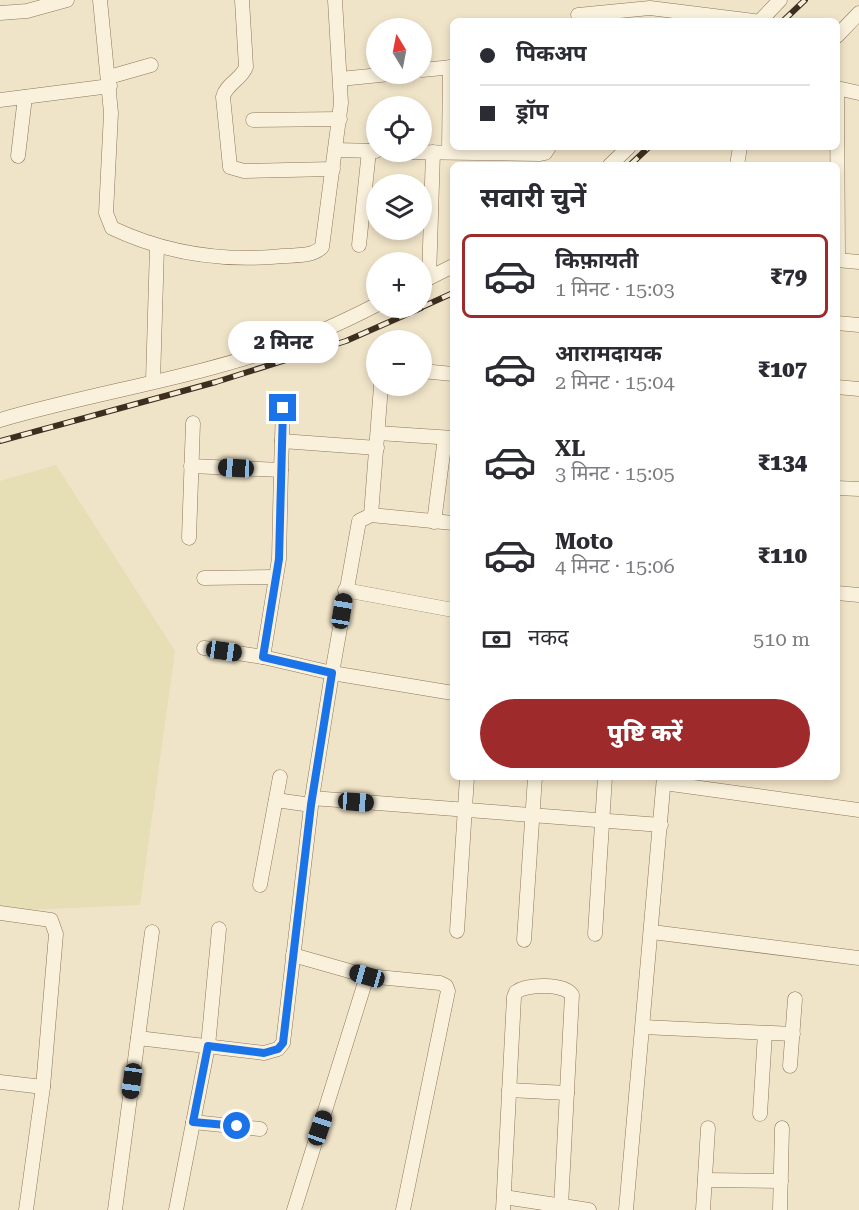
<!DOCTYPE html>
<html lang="hi">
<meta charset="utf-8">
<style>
body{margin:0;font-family:"Roboto Serif","Noto Sans Devanagari",serif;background:#f7f7f7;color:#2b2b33;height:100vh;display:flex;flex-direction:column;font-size:22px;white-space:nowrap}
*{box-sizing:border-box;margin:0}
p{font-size:20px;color:#7c7c81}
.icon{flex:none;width:33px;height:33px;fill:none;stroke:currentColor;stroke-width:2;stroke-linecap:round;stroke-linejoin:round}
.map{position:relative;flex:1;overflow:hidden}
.details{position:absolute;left:450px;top:162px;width:390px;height:618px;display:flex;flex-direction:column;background:#fff;border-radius:9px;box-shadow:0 3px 9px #0003}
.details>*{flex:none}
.banner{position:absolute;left:450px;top:18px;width:390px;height:132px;border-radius:9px;box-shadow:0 3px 9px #0003;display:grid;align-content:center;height:132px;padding:0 30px;background:#fff}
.needle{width:39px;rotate:350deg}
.buttons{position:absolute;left:366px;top:18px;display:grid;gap:12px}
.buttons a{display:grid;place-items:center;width:66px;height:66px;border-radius:50%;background:#fff;box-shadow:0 3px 9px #0003;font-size:30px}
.end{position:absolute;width:27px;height:27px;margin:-14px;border:8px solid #1a73e8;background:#fff;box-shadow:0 0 0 3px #fff}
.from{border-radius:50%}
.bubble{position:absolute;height:42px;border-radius:21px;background:#fff;box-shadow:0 3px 9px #0003;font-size:20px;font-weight:800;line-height:42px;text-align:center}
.car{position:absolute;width:18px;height:36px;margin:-18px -9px;border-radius:8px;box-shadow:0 0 4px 2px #0007;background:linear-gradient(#222 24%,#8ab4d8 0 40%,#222 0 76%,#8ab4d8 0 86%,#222 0)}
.banner b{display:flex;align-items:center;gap:21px;height:57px;font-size:22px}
.banner b+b{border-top:2px solid #e1e1e2}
.banner i{width:15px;height:15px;background:#2b2b33}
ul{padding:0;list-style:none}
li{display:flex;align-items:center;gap:18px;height:84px;margin:0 12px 9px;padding:0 18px;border:3px solid transparent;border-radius:9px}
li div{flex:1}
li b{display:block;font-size:22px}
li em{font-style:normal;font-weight:800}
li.on{border-color:#9e2a2b}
li>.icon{width:54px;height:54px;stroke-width:1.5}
h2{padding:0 30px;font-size:27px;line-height:72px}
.pay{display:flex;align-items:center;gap:15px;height:66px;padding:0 30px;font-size:22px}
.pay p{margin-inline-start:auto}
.cta{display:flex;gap:12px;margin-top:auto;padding:12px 30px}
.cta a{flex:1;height:69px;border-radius:36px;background:#9e2a2b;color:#fff;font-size:24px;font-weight:800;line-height:69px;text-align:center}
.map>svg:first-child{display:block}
.farmland{fill:#e6deb5}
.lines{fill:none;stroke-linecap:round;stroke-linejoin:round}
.street-casing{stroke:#8d765c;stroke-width:15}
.street{stroke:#faf1dc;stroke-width:14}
.rail-casing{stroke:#3d2e20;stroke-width:6}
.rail{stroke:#f7eed8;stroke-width:4;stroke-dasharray:11;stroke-linecap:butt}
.route{stroke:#1a73e8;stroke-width:8}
</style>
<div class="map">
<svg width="859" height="1210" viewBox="0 0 859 1210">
<rect width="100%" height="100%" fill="#f0e4c8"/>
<!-- farmland -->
<polygon class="farmland" points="56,465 175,651 140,905 0,911 0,481"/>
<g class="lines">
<!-- street casing -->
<g class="street-casing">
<g id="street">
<path d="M 100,0 L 111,113 L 106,213 L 112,228 C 167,254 223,262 283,256 C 296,255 312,257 322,247 L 341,103 L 335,0"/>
<path d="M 242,0 L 246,67 C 241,80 226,84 223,97 L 230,167 L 244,171 L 333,169"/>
<polyline points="0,13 27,11 67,0"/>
<polyline points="578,15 650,8 754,21"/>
<polyline points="760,21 780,0"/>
<polyline points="837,36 859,13"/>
<polyline points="422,70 453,67"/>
<polyline points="109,77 151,65"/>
<polyline points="340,79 390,74"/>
<polyline points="837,88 859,93"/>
<polyline points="837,95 838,260"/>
<polyline points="0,100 110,86"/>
<polyline points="253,120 340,119"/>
<polyline points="336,150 376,151"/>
<polyline points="406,152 540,154 545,153 549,147"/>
<polyline points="449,152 450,67"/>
<polyline points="18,156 25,97"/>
<polyline points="610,165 629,147"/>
<polyline points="737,165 740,147"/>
<polyline points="359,245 369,151"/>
<polyline points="837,260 859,262"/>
<polyline points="429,278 433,152"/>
<polyline points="423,281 453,266"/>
<polyline points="837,323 859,325"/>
<polyline points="422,371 453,374"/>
<polyline points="153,381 157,247"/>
<polyline points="837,387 859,389"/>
<path d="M 0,420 C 92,393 189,379 280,347 C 313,336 345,321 376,305"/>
<polyline points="378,433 453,438"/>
<polyline points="282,441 377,448"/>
<polyline points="191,466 281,470 279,559 263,657 332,673 312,798"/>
<polyline points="281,470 283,408"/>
<polyline points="837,488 859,489"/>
<polyline points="371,515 381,386"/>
<polyline points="434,522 445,438"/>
<polyline points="453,523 371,515 359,521 332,673 453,693"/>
<polyline points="189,538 193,423"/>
<polyline points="204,578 275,577"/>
<polyline points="345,590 453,610"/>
<polyline points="837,593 859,595"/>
<polyline points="204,648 263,657"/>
<polyline points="664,783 859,810"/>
<polyline points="276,800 311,805"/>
<polyline points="260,885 280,777"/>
<polyline points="0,913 51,920 56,934 43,1087 26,1210"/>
<polyline points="457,931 467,777"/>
<polyline points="652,932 859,958"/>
<polyline points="595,934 605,777"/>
<polyline points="524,940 535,777"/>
<polyline points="293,955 367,976"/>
<polyline points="643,1027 793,1034"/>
<polyline points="138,1038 264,1053 278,1049 283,1043 312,798 661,825"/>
<polyline points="790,1066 795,999"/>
<polyline points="0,1082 43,1087"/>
<polyline points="509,1090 567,1093"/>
<polyline points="760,1114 765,1033"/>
<polyline points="193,1122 260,1129"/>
<polyline points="705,1180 781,1181"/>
<polyline points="504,1197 589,1210"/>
<polyline points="115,1210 152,932"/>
<polyline points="176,1210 208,1046 219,929"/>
<polyline points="294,1210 367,976 440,983 446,986 448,991 403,1210"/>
<path d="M 503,1210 L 514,997 L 516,992 C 527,984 564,983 572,995 L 561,1206"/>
<polyline points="626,1210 664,777"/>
<polyline points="703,1210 708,1128"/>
<polyline points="780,1210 782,1128"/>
</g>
</g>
<!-- street -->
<use href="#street" class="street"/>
<!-- rail casing -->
<g class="rail-casing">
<g id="rail">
<polyline points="783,21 805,0"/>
<polyline points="630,165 649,147"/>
<polyline points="422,307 453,293"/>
<polyline points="0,441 216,382 346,341 421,308"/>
</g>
</g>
<!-- rail -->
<use href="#rail" class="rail"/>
</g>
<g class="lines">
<!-- route -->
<polyline class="route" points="237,1126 193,1122 208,1046 264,1053 278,1049 283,1043 311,805 332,673 263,657 279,559 283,408"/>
</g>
</svg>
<div class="buttons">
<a><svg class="needle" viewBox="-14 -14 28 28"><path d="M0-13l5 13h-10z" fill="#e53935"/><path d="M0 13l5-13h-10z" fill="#7c7c81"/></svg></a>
<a><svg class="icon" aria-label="locate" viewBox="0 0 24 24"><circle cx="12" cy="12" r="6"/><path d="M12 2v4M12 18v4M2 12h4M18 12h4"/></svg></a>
<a><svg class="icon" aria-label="layers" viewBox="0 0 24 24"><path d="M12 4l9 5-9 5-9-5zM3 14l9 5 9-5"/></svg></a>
<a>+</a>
<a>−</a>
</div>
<i class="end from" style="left:237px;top:1126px"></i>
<i class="end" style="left:283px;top:408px"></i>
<div class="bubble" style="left:228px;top:321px;width:111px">2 मिनट</div>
<i class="car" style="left:236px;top:468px;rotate:273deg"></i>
<i class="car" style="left:342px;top:611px;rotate:9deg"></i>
<i class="car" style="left:224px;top:651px;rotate:98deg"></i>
<i class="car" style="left:356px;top:802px;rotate:94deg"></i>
<i class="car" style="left:367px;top:976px;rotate:286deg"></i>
<i class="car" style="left:132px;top:1081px;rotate:188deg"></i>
<i class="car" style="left:320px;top:1128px;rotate:19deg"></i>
<div class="banner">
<b><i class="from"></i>पिकअप</b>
<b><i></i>ड्रॉप</b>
</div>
<section class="details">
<h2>सवारी चुनें</h2>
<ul>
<li class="on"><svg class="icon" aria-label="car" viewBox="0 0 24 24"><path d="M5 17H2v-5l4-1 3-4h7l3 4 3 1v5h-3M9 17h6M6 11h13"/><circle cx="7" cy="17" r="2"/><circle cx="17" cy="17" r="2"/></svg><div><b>किफ़ायती</b><p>1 मिनट · 15:03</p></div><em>₹79</em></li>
<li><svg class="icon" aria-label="car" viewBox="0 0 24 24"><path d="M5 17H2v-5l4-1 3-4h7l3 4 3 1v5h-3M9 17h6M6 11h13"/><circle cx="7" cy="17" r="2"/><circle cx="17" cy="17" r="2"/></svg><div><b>आरामदायक</b><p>2 मिनट · 15:04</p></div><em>₹107</em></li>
<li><svg class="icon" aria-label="car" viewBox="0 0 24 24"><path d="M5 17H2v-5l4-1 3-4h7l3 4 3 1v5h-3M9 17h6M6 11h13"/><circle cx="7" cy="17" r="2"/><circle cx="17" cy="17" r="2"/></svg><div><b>XL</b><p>3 मिनट · 15:05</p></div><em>₹134</em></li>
<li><svg class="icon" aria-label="car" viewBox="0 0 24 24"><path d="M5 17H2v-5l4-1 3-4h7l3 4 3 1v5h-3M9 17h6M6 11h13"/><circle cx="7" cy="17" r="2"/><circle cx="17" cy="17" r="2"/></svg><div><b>Moto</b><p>4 मिनट · 15:06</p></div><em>₹110</em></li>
</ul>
<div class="pay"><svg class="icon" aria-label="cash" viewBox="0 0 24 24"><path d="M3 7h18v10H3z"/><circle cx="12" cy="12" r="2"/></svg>नकद<p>510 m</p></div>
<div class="cta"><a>पुष्टि करें</a></div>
</section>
</div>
